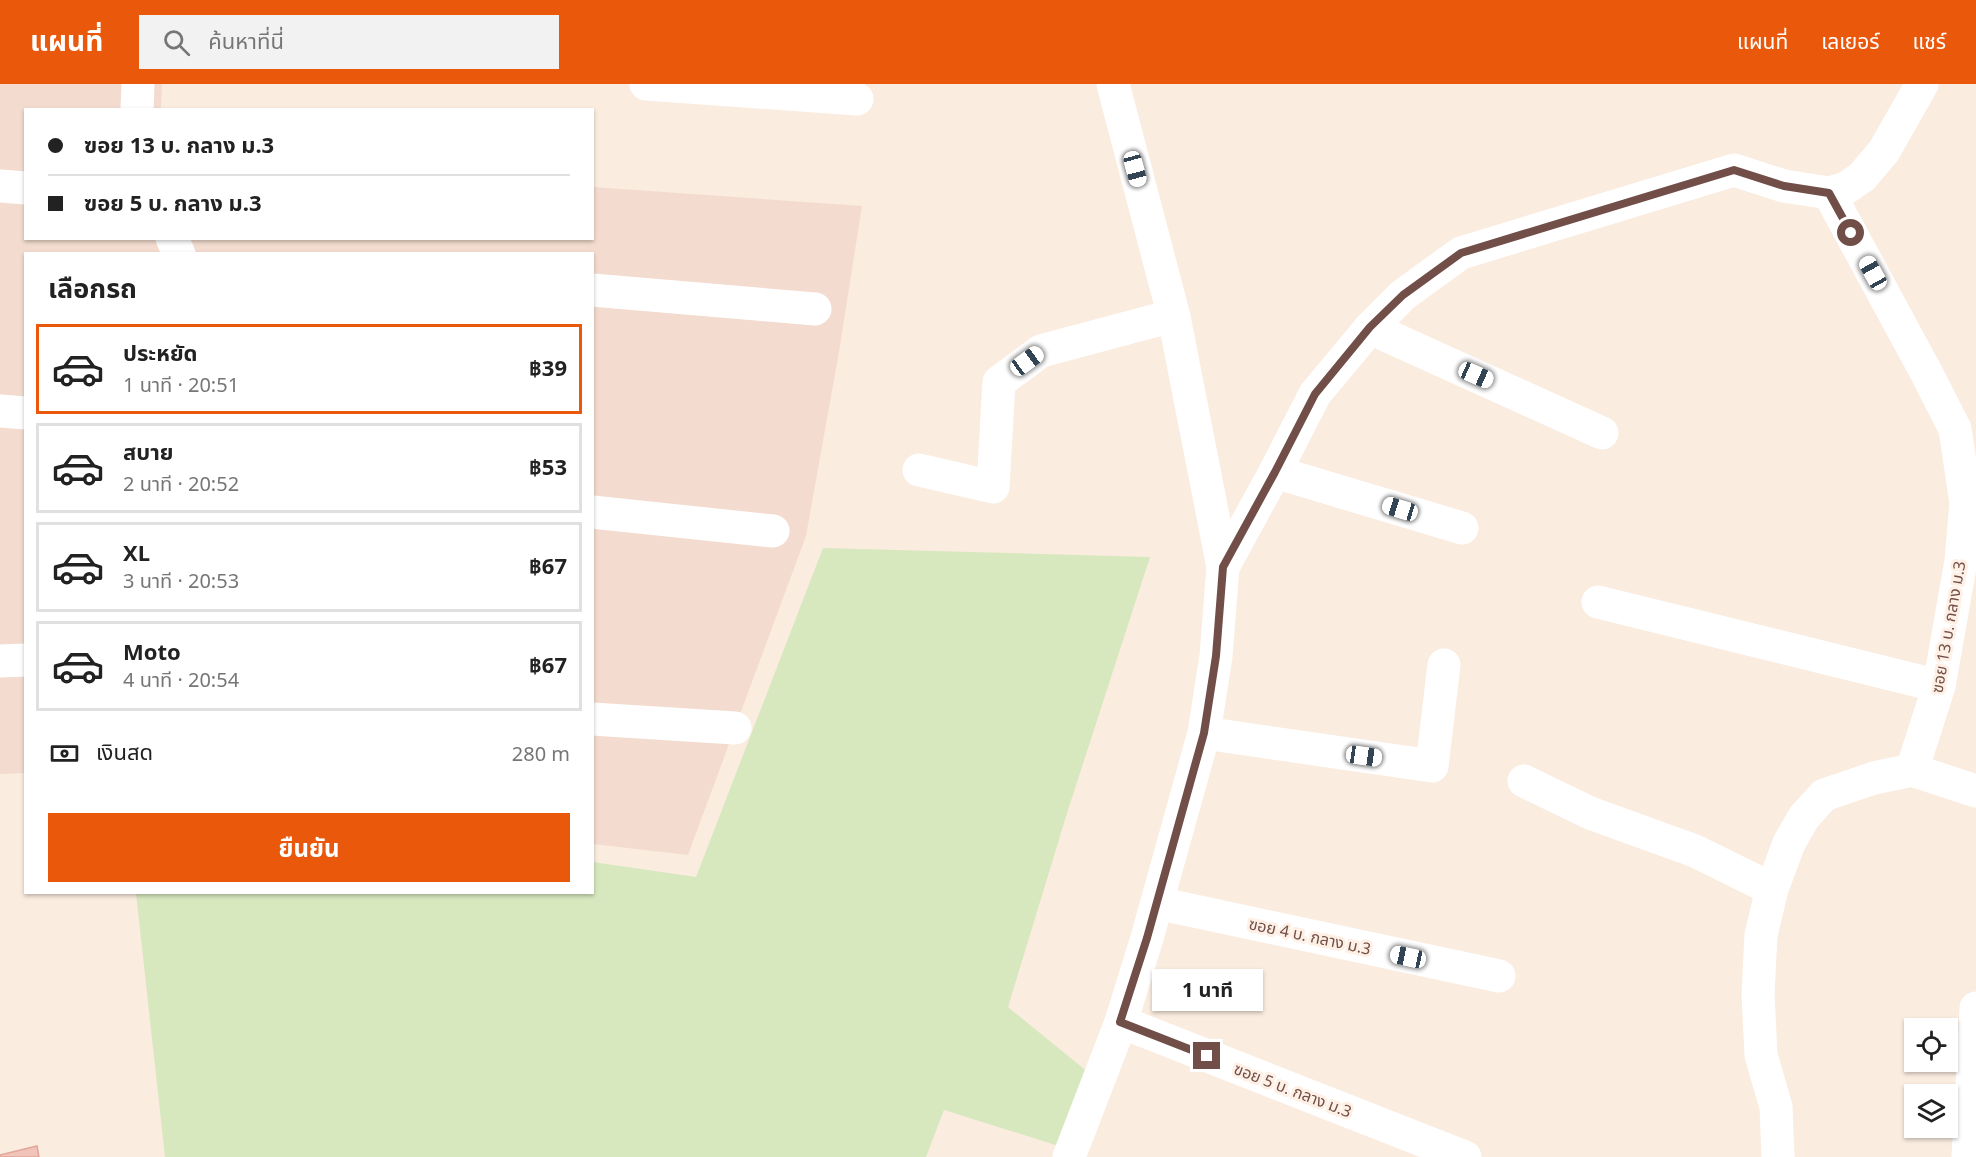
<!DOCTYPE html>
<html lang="th">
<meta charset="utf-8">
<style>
body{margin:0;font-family:"Noto Sans","Noto Sans Thai",sans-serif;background:#f2f2f2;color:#222;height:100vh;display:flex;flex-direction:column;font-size:22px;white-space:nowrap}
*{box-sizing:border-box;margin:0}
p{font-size:20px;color:#767676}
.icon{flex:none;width:33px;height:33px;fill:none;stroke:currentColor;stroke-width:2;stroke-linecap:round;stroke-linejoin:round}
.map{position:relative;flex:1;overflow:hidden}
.drawer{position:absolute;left:24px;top:168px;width:570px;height:642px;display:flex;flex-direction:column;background:#fff;border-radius:0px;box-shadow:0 2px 4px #0004}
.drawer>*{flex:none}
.top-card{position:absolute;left:24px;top:24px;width:570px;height:132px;border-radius:0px;box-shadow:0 2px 4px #0004;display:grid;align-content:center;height:132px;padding:0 24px;background:#fff}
.fabs{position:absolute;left:1904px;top:934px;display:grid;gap:12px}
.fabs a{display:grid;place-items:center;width:54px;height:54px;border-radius:0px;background:#fff;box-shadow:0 2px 4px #0004;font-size:30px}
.end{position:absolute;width:27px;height:27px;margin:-14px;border:8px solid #714f48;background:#fff;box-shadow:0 0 0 3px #fff}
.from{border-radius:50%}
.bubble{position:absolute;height:42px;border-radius:0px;background:#fff;box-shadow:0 2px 4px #0004;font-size:20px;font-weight:700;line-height:42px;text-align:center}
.car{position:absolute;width:18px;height:36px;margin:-18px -9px;border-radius:8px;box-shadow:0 0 4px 2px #0007;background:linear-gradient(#fff 24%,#345 0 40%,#fff 0 76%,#345 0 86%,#fff 0)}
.top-card b{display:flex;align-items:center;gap:21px;height:57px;font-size:22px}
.top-card b+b{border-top:2px solid #e0e0e0}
.top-card i{width:15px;height:15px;background:#222}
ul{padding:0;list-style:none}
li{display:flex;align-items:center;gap:18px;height:90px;margin:0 12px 9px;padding:0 12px;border:3px solid #e0e0e0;border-radius:0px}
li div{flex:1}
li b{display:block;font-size:22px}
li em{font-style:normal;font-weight:700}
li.active{border-color:#ea580c}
li>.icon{width:54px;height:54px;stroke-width:1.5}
h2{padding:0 24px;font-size:27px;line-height:72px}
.pay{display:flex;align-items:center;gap:15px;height:66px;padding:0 24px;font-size:22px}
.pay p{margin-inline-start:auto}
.cta{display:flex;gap:12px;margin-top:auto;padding:12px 24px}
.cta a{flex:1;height:69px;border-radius:0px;background:#ea580c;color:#fff;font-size:24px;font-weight:700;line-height:69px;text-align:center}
header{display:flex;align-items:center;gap:36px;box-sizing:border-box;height:84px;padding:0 30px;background:#ea580c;color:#fff}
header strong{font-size:28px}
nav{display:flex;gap:33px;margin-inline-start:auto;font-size:21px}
.search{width:420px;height:54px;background:#f2f2f2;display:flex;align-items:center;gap:15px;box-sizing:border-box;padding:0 21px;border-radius:0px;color:#767676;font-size:22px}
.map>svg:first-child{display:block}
.residential{fill:#f3dccf}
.green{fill:#d7e8bf}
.building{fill:#f0c4b8;stroke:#e2a799;stroke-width:1.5}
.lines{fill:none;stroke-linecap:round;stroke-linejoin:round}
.minor{stroke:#fff;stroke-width:33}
.route{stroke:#714f48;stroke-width:8}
.labels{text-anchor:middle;stroke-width:6;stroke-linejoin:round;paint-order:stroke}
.street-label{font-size:16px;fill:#714f48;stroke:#fff0e6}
</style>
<header>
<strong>แผนที่</strong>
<div class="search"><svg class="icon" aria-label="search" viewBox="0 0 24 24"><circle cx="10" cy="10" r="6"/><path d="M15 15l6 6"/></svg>ค้นหาที่นี่</div>
<nav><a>แผนที่</a><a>เลเยอร์</a><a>แชร์</a></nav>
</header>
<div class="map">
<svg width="1976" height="1073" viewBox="0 0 1976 1073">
<rect width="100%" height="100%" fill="#fbece0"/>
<!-- residential -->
<polygon class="residential" points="0,0 162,0 161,25 26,26 26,154 592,154 593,103 862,122 839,268 806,452 688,771 593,760 592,170 26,170 25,689 0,690"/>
<!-- green -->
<polygon class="green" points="823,464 1150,473 1068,726 1008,923 1089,989 1059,1062 944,1026 926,1073 165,1073 136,809 592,808 593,778 696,793"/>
<!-- building -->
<polygon class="building" points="37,1062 39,1073 0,1073 0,1071"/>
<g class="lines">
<!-- minor -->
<g class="minor">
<polyline points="646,0 857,15"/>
<polyline points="137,26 138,0"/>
<polyline points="0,102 26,104"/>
<polyline points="1829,109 1927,290 1955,345 1966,419 1961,477 1939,602 1912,686"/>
<polyline points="172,154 179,170"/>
<polyline points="592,206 815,225"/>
<polyline points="1370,244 1602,349"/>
<polyline points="0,327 26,329"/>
<polyline points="919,386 993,403 999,298 1041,267 1172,232 1174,233"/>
<polyline points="1275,388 1462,444"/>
<polyline points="592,428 773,447"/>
<polyline points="1223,483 1275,388 1315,310 1370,244 1403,211 1461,169 1734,86 1784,102 1829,109 1846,104 1862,93 1884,67 1922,0"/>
<polyline points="1598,518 1939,602"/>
<polyline points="0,577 26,576"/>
<polyline points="592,635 735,644"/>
<polyline points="1204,649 1432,682 1444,581"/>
<polyline points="1912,686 1976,707"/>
<polyline points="1524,697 1590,729 1695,767 1772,805"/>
<polyline points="1157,819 1499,892"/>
<polyline points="1121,938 1465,1073"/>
<polyline points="1069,1073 1121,938 1147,854 1204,649 1216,572 1223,483 1174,233 1113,0"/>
<polyline points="1778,1073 1776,1023 1761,971 1758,910 1761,851 1772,805 1789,759 1804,733 1824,711 1874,694 1912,686"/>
<polyline points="1968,1073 1976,924"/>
</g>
</g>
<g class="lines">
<!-- route -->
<polyline class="route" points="1207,972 1120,938 1147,854 1204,649 1216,572 1223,483 1275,388 1315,310 1370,243 1403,211 1461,169 1734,86 1784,102 1829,109 1851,149"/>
</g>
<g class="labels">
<!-- street labels -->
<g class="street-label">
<text transform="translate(1948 543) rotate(-80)" y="6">ฃอย 13 บ. กลาง ม.3</text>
<text transform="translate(1310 852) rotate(12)" y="6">ฃอย 4 บ. กลาง ม.3</text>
<text transform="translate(1293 1006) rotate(21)" y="6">ฃอย 5 บ. กลาง ม.3</text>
</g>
</g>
</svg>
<div class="fabs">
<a><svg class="icon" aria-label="locate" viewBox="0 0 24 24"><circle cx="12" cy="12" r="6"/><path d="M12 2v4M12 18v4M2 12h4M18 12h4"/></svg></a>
<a><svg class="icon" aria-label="layers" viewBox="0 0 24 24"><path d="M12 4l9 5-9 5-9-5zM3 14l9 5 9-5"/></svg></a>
</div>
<i class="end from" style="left:1851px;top:149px"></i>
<i class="end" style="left:1207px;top:972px"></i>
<div class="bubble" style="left:1152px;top:885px;width:111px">1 นาที</div>
<i class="car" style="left:1135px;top:85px;rotate:165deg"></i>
<i class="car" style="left:1873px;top:189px;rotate:331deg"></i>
<i class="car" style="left:1027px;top:277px;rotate:54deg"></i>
<i class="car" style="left:1476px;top:291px;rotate:114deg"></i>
<i class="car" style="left:1400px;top:425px;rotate:287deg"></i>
<i class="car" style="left:1364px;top:672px;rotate:98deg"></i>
<i class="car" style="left:1408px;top:873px;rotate:282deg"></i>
<div class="top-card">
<b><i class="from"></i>ฃอย 13 บ. กลาง ม.3</b>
<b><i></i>ฃอย 5 บ. กลาง ม.3</b>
</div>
<section class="drawer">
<h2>เลือกรถ</h2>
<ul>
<li class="active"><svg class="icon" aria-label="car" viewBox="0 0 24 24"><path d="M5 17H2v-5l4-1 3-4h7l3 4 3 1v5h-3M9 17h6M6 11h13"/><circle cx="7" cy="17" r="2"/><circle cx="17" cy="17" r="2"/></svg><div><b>ประหยัด</b><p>1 นาที · 20:51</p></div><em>฿39</em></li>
<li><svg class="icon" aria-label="car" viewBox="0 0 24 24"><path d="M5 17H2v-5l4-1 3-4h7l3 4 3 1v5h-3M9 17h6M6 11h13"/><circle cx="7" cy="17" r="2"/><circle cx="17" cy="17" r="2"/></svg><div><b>สบาย</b><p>2 นาที · 20:52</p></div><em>฿53</em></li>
<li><svg class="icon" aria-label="car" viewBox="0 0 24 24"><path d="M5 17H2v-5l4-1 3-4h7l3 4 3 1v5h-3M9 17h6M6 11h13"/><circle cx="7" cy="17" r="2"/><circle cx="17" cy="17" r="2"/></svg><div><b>XL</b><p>3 นาที · 20:53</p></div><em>฿67</em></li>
<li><svg class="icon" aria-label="car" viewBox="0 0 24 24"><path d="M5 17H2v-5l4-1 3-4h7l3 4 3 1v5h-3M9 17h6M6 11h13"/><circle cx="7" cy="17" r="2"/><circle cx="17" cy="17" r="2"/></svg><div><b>Moto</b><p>4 นาที · 20:54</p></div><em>฿67</em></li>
</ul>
<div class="pay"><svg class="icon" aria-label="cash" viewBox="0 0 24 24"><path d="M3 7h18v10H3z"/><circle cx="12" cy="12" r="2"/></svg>เงินสด<p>280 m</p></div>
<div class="cta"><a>ยืนยัน</a></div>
</section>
</div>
